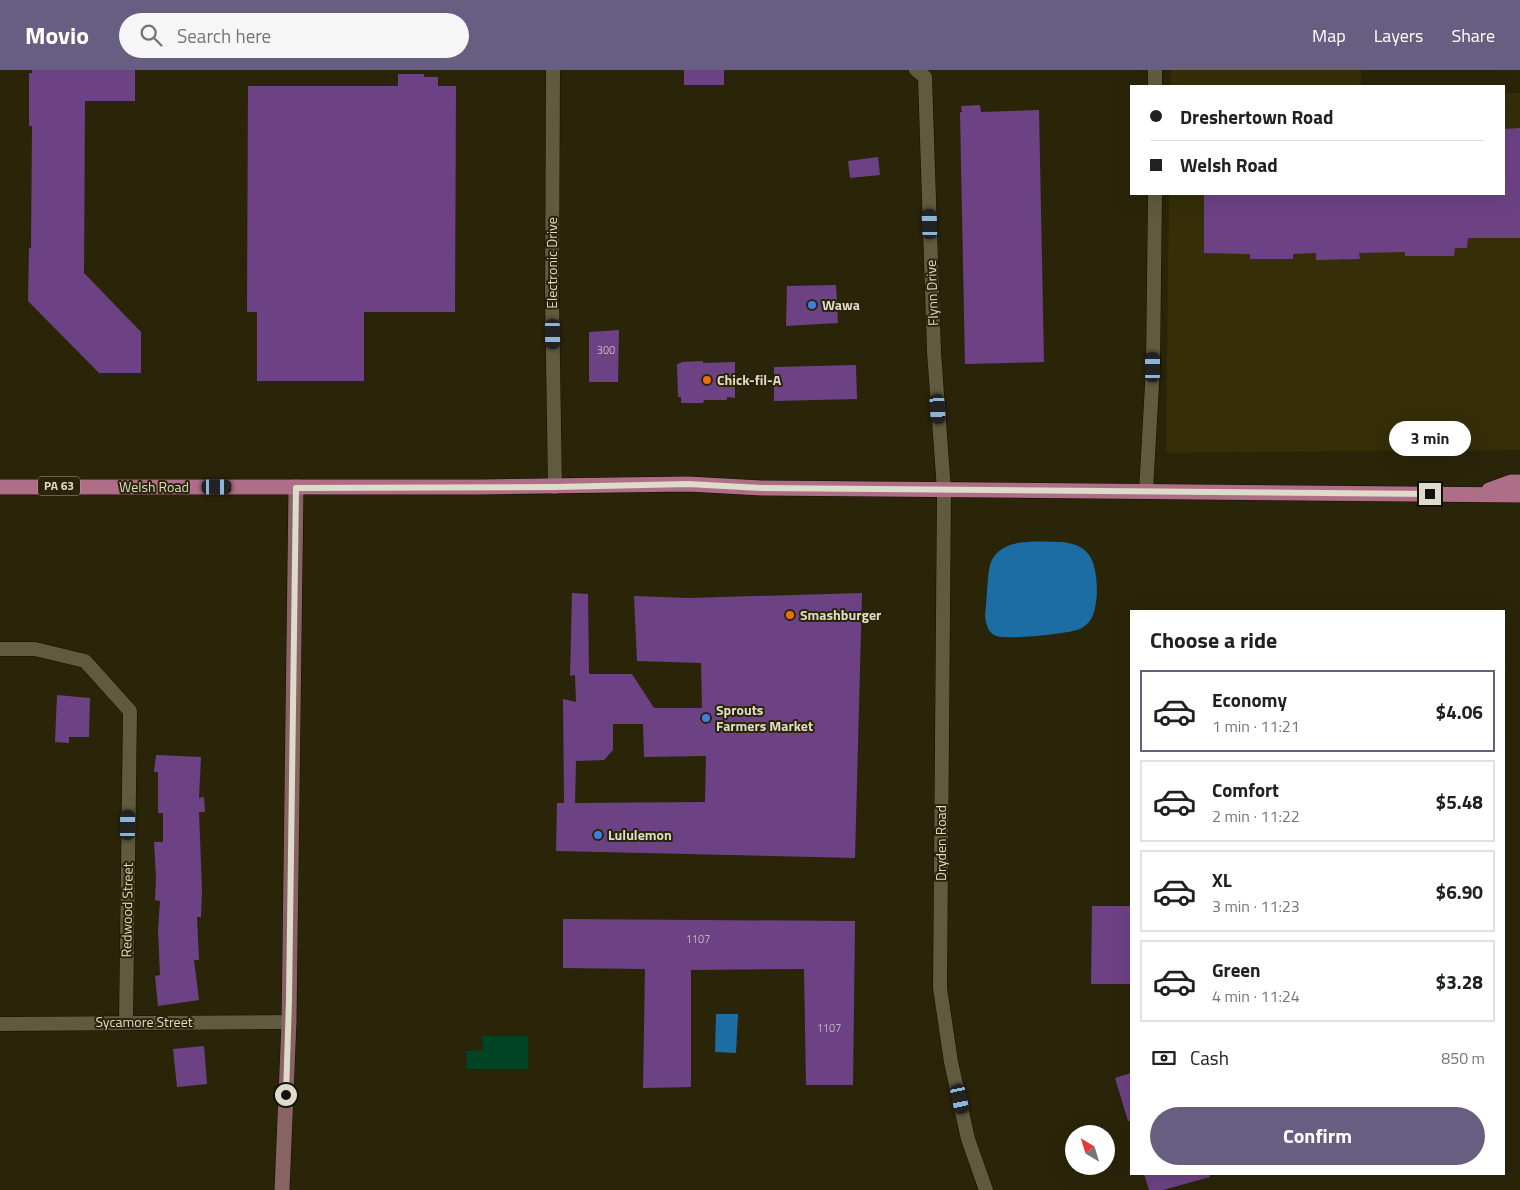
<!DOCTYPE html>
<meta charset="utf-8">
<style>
body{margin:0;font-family:"Titillium Web",sans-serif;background:#f6f6f6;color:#202124;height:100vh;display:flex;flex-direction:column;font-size:19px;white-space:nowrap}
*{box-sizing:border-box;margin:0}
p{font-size:16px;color:#757577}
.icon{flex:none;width:28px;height:28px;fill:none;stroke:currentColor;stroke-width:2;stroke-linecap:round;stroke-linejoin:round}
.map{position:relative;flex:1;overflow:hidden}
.details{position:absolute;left:1130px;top:540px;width:375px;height:565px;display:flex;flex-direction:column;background:#fff;border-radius:0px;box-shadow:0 5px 20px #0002}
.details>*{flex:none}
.top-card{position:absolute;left:1130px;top:15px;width:375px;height:110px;border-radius:0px;box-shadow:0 5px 20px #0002;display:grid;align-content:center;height:110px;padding:0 20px;background:#fff}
.needle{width:32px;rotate:322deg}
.buttons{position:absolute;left:1065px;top:1055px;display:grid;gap:10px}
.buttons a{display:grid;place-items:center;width:50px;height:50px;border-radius:50%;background:#fff;box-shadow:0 5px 20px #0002;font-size:25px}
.end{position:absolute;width:22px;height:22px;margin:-11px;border:6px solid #dedbcb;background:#111;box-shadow:0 0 0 2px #111}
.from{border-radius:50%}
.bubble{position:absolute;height:35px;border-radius:18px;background:#fff;box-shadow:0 5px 20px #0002;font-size:16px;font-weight:700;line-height:35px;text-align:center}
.car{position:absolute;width:15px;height:30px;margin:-15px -8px;border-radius:6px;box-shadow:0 0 4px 1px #0007;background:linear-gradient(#222 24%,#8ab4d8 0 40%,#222 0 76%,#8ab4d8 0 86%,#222 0)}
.top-card b{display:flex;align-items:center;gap:18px;height:48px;font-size:19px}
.top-card b+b{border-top:1px solid #e0e0e0}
.top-card i{width:12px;height:12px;background:#202124}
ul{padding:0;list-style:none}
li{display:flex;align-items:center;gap:15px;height:82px;margin:0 10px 8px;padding:0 10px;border:2px solid #e0e0e0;border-radius:0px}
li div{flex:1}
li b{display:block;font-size:19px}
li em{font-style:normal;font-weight:700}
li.on{border-color:#685e82}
li>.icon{width:45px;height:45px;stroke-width:1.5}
h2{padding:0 20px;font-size:22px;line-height:60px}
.pay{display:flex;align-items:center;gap:12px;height:55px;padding:0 20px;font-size:19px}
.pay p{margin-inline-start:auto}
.action{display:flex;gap:10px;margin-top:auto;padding:10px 20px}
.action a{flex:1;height:58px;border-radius:30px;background:#685e82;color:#fff;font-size:20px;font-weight:700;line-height:58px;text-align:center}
header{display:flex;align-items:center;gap:30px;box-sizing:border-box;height:70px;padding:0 25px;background:#685e82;color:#fff}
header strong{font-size:24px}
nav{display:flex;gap:28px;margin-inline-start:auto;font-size:18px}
.search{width:350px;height:45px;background:#f6f6f6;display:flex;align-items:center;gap:12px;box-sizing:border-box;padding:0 18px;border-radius:28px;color:#757577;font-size:19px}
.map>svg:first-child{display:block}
.built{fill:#352e09}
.green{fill:#004325}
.water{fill:#1b6da3}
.building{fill:#6d4285;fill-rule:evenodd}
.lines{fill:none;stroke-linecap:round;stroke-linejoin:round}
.street-casing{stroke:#130e00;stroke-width:15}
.secondary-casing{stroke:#130e00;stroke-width:16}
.primary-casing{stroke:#130e00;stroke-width:16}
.street{stroke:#605b3e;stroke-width:14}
.secondary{stroke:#876463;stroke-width:15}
.primary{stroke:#af6e87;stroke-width:15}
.route{stroke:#dedbcb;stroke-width:6}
.shop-dot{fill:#3f7fe0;stroke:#2a2509;stroke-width:2}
.food-dot{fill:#e8710a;stroke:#2a2509;stroke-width:2}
.labels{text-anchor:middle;stroke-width:4;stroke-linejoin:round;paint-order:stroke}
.number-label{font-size:11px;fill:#c2b5ba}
.shield{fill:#2a2509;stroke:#a8a491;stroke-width:1}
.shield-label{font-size:12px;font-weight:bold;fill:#dedbcb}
.street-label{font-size:14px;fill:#dedbcb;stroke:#2a2509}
.poi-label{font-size:14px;font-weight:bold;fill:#dedbcb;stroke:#2a2509;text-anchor:start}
</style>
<header>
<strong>Movio</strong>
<div class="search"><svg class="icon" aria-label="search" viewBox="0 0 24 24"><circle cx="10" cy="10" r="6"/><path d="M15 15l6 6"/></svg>Search here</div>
<nav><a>Map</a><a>Layers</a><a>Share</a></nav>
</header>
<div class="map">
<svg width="1520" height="1120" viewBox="0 0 1520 1120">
<rect width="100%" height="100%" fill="#2a2509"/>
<!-- built -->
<g class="built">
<rect x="1171" y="0" width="190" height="16"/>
<polygon points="1504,23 1520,23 1520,380 1166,383 1169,124 1504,124"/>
</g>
<!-- green -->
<polygon class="green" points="482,966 528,966 528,999 467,999 466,981 483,980"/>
<!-- water -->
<g class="water">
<path d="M 1062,472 C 1072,473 1083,476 1089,485 C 1099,498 1100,539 1089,552 C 1087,554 1083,558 1080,559 C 1068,564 1007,570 996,566 C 988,563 986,554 985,546 C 987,534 987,501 991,492 C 1002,466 1040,472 1062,472 Z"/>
<polygon points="716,944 738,944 736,983 715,982"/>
</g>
<!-- building -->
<g class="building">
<polygon points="32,0 135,0 135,31 85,31 84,203 141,262 141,303 99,303 28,231 29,178 31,178 32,56 29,56 29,3 32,3"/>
<rect x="684" y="0" width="40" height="15"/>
<polygon points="398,4 424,4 424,7 438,7 438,16 456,16 455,242 364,242 364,311 257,311 257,242 247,242 248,16 398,16"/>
<polygon points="980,35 981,42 1039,40 1044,292 965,294 960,42 962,42 961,36"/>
<polygon points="1520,58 1520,168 1468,168 1467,178 1455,178 1454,186 1405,186 1405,182 1359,183 1360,189 1316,190 1316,183 1293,184 1293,189 1250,189 1250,184 1204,183 1204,124 1504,124 1504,59"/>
<polygon points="878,87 880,105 850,108 848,91"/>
<polygon points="836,215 838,253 786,256 787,216"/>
<polygon points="619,260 618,312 589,312 589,262"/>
<polygon points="703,291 703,293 735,292 735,328 727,327 727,330 704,330 703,333 681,333 681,327 678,327 677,294 681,293 681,292"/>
<polygon points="856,295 857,329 774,331 774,297"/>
<path d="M 572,523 L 588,524 L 589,604 L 632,604 L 654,638 L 702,638 L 701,593 L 637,591 L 634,526 L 689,528 L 862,523 L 855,788 L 556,781 L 557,733 L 564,733 L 563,629 L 576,632 L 575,605 L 570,606 ZM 613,654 L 643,654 L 644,687 L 706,686 L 705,732 L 575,733 L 576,691 L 604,690 L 613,680 Z"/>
<polygon points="57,625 90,628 89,667 69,667 69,673 55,672"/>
<polygon points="156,685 201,687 199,728 204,727 205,742 199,742 202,820 201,847 197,847 199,890 194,890 199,930 158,936 155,906 160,905 158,860 160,831 155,830 156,808 154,772 163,772 163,743 158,743 158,702 154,702"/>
<polygon points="1092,836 1131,836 1131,914 1091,914"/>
<polygon points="563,849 855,851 853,1015 806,1015 804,899 691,900 691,1017 643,1018 645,899 563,898"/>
<polygon points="204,976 207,1014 177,1017 173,979"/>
<polygon points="1131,1003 1131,1051 1128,1051 1115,1008"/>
<polygon points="1144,1104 1210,1104 1210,1107 1163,1120 1149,1120"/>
</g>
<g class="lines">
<!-- street casing -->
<g class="street-casing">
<g id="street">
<polyline points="553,0 552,227 555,417"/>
<polyline points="916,0 925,7 934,282 944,420 940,918 951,992 968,1069 986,1120"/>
<polyline points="1155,0 1155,16"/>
<polyline points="1146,421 1153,297 1155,124"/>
<polyline points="0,579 35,579 85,591 130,641 126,952"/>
<polyline points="0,954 289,952"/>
</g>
</g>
<!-- secondary casing -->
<g class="secondary-casing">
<polyline id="secondary" points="282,1120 289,952 296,417"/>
</g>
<!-- primary casing -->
<g class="primary-casing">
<g id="primary">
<polyline points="0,417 482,417 688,414 761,418 1520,425"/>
<polyline points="1489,420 1511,412 1520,412"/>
</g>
</g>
<!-- street -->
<use href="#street" class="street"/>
<!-- secondary -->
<use href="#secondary" class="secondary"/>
<!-- primary -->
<use href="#primary" class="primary"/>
</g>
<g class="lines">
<!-- route -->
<polyline class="route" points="286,1025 289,930 296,418 555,417 688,414 761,418 1430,424"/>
</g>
<!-- markers -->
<g class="shop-dot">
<circle cx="812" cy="235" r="5"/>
<circle cx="706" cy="648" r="5"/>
<circle cx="598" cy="765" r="5"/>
</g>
<g class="food-dot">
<circle cx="707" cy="310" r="5"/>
<circle cx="790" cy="545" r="5"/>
</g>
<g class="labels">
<!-- number labels -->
<g class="number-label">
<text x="606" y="284">300</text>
<text x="698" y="873">1107</text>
<text x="829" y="962">1107</text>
</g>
<!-- shield labels -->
<rect class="shield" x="38" y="406.5" width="42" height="19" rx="4"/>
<g class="shield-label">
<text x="59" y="420">PA 63</text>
</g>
<!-- street labels -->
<g class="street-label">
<text transform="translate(552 193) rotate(-90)" y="5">Electronic Drive</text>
<text transform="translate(932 223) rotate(-92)" y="5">Flynn Drive</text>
<text x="154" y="422">Welsh Road</text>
<text transform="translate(941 773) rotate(-90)" y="5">Dryden Road</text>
<text transform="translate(127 840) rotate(-89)" y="5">Redwood Street</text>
<text x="144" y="957">Sycamore Street</text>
</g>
<!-- poi labels -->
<g class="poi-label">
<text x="822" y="240">Wawa</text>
<text x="717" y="315">Chick-fil-A</text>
<text x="800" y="550">Smashburger</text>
<text x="716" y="645">Sprouts<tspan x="716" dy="16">Farmers Market</tspan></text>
<text x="608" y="770">Lululemon</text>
</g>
</g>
</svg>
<div class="buttons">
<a><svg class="needle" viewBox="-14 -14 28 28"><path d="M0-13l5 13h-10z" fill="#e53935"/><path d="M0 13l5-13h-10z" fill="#757577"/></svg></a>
</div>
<i class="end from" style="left:286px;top:1025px"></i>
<i class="end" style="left:1430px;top:424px"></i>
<div class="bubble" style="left:1389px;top:351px;width:82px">3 min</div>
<i class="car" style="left:930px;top:154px;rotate:358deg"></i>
<i class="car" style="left:553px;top:264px;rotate:179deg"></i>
<i class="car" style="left:1153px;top:297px;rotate:0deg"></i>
<i class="car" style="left:938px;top:339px;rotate:176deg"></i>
<i class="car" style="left:217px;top:417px;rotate:90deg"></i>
<i class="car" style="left:128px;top:755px;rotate:1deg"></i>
<i class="car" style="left:960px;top:1029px;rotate:168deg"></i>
<div class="top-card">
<b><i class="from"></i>Dreshertown Road</b>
<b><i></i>Welsh Road</b>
</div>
<section class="details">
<h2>Choose a ride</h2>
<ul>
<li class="on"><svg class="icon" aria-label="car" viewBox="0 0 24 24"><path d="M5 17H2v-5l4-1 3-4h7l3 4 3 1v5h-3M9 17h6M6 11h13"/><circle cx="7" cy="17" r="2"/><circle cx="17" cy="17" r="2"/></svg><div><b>Economy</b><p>1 min · 11:21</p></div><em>$4.06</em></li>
<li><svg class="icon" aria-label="car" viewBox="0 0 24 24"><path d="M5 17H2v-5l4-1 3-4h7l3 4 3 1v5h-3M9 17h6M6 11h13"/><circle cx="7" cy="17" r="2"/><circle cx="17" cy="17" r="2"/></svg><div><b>Comfort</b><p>2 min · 11:22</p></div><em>$5.48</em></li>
<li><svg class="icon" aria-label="car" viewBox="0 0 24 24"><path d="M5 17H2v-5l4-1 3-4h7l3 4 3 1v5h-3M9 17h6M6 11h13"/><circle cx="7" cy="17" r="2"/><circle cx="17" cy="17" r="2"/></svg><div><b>XL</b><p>3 min · 11:23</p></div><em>$6.90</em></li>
<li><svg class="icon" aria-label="car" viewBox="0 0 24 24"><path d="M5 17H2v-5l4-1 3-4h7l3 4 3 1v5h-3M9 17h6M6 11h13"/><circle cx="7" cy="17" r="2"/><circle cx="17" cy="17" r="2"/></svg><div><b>Green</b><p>4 min · 11:24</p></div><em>$3.28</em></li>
</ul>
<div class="pay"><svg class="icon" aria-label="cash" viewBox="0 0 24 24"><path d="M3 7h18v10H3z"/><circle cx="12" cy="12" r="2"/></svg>Cash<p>850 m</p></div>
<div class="action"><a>Confirm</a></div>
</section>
</div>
